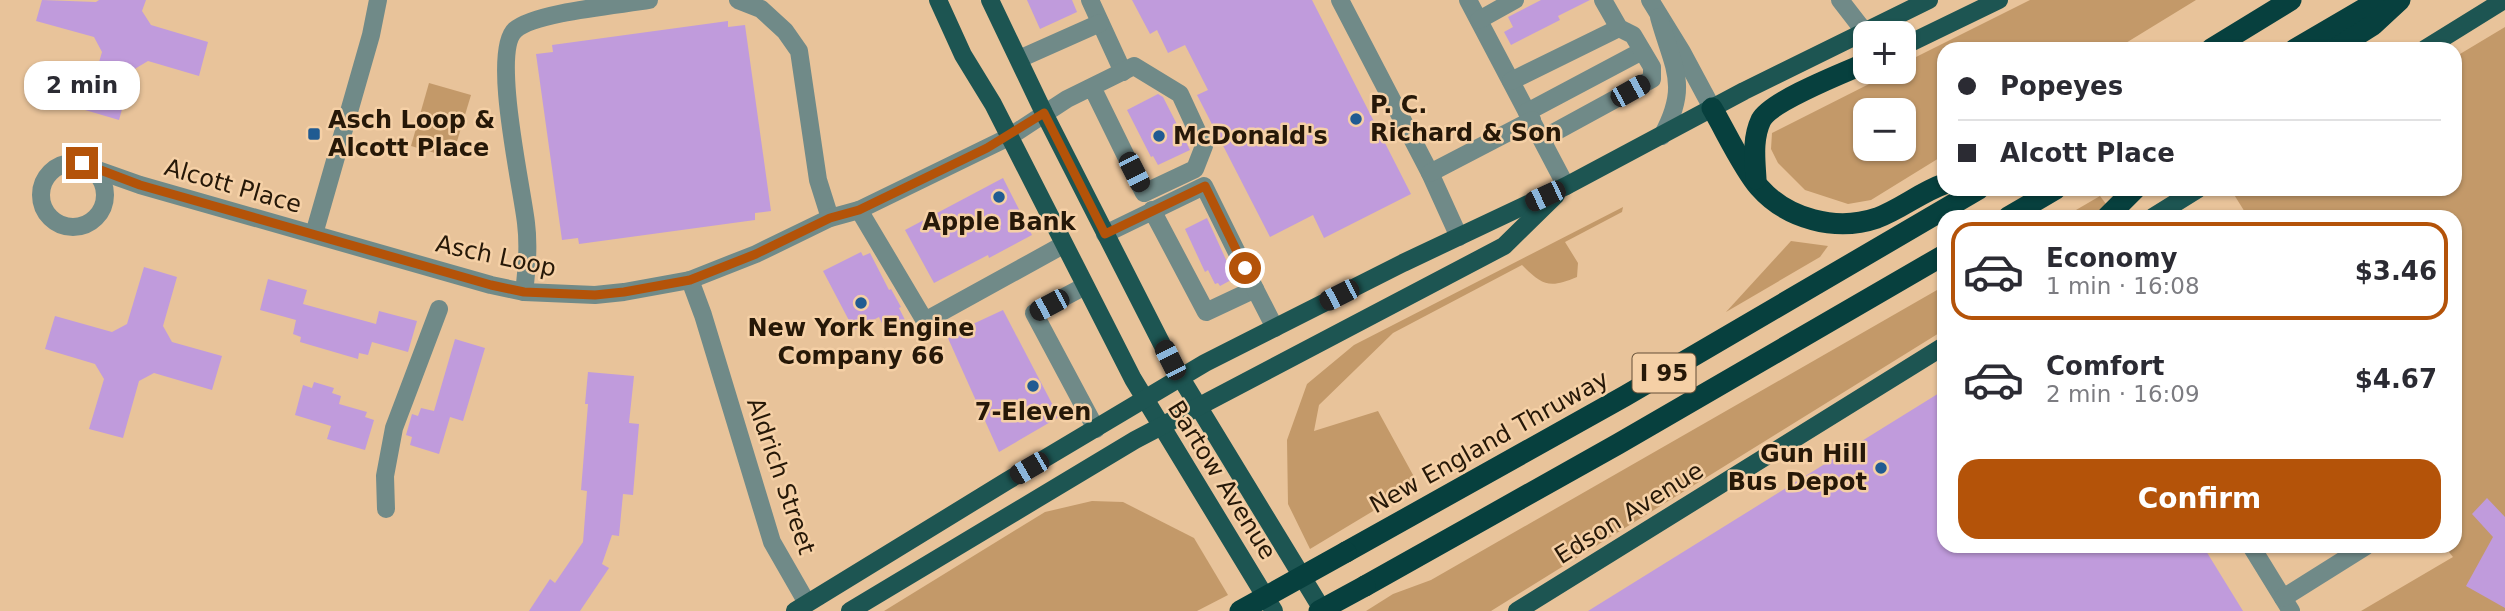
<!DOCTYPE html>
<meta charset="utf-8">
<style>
body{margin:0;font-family:"DejaVu Sans",sans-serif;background:#f7f7f7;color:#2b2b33;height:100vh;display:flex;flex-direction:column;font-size:26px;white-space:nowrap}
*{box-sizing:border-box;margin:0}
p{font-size:23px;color:#7c7c81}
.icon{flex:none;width:38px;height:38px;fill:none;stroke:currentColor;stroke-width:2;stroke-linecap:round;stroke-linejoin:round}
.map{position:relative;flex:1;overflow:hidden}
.panel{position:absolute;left:1937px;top:210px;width:525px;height:343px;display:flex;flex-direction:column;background:#fff;border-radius:21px;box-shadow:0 2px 5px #0004}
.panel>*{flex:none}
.guide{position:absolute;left:1937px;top:42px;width:525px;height:154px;border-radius:21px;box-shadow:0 2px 5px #0004;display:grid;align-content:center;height:154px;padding:0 21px;background:#fff}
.tools{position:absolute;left:1853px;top:21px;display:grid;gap:14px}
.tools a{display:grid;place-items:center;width:63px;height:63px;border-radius:14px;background:#fff;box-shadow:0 2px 5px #0004;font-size:35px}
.end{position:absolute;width:32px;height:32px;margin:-16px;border:9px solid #b45309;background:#fff;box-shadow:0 0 0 4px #fff}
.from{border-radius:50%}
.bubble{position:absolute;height:49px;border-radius:21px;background:#fff;box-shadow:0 2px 5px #0004;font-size:23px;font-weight:800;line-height:49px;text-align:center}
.car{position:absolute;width:21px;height:42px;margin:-21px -10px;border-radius:9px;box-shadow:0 0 5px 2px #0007;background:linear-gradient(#222 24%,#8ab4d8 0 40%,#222 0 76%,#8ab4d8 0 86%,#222 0)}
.guide b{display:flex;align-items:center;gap:24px;height:66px;font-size:26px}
.guide b+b{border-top:2px solid #e1e1e2}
.guide i{width:18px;height:18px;background:#2b2b33}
ul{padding:12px 0 0;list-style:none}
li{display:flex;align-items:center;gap:21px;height:98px;margin:0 14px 10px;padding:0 7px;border:4px solid transparent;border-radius:21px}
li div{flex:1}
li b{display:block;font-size:26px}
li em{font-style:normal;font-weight:800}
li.active{border-color:#b45309}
li>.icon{width:63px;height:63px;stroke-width:1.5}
.cta{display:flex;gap:14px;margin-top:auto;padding:14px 21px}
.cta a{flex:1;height:80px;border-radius:21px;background:#b45309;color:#fff;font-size:28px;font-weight:800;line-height:80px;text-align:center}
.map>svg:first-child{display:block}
.green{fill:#c39969;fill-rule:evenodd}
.building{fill:#c09bdc}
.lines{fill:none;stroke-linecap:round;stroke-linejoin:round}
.minor{stroke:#708a88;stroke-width:18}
.major{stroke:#1d5552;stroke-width:18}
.highway{stroke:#07403e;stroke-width:21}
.highway-bridge{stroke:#07403e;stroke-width:21}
.route{stroke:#b45309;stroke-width:9}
.poi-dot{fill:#205b92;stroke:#f5d0a6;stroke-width:2.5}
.labels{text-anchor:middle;stroke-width:5;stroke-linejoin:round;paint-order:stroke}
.shield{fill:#f5d0a6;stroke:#644f37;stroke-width:2}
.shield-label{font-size:23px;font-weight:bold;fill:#261808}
.poi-label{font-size:24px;font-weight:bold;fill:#261808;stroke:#f5d0a6;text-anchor:start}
.street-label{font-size:24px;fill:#261808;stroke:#f5d0a6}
</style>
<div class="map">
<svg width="2505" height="611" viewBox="0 0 2505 611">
<rect width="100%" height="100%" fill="#e8c39a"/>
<!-- green -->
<g class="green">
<path d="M 2030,0 L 2196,0 L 2116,49 L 1944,49 L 1944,155 L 1871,200 L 1848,204 L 1805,190 L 1778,163 L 1771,149 L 1772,133 L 1877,80 L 1879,73 L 1904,72 L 1904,63 ZM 1866,110 L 1904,110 L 1904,149 L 1866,149 Z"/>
<polygon points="2505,27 2505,611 2361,611 2453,557 2444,546 2455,546 2455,217 2248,217 2233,193 2240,189 2455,189 2455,57"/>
<polygon points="429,83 471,95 452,158 411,146"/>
<polygon points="2100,196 2106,204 2093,217 2064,217"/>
<path d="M 1623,207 L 1622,212 L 1565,242 L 1578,263 L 1577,277 C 1549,289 1542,285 1522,265 L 1393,333 L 1319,405 L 1314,431 L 1378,411 L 1418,484 L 1310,549 L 1288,504 L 1287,440 L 1307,384 L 1354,345 Z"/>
<polygon points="1791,241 1828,246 1820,257 1726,312"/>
<polygon points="1944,286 1944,330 1491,611 1366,611 1393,594 1431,580"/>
<polygon points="1092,501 1123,502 1194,538 1228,595 1197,611 884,611 1045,512"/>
</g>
<!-- building -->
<g class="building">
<polygon points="42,0 96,2 99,0 146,0 142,11 151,25 208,42 199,76 148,61 133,70 119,120 85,110 102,52 94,37 36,21"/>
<polygon points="1027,0 1072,0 1077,12 1040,29"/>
<polygon points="1132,0 1312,0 1411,194 1324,238 1313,215 1270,237 1197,95 1208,90 1185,45 1168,53 1157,30 1150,34"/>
<polygon points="1541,0 1590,0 1558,16 1560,20 1511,45 1504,32 1513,27 1508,17"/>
<polygon points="728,21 728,27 745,25 771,211 755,213 755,220 579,244 578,238 562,240 536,54 553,52 552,45"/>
<polygon points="1158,94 1163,97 1190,150 1158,165 1153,156 1151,157 1127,110"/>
<polygon points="1003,178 1032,235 989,258 988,255 934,283 905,230"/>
<polygon points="1207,218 1233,275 1233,279 1220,286 1218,283 1215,284 1208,270 1205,272 1185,229"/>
<polygon points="861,252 863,256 870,253 889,290 891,289 901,307 899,308 909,328 889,338 879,317 854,330 823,271"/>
<polygon points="144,267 177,277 163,326 172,342 222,356 212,390 154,373 139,381 123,438 89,429 104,379 95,364 45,349 55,316 112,332 127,324"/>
<polygon points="268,279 307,290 303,304 314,307 376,324 379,311 417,321 408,352 372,342 368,355 359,353 358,359 300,342 301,337 293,334 296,320 260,310"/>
<polygon points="1003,310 1059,417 999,452 947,336"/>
<polygon points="455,339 485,348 463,421 450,417 439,454 410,445 412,437 406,435 412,414 418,416 421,408 434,411"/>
<polygon points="588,372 634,376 629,423 639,424 633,495 623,494 619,536 612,535 602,564 609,568 580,611 529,611 550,579 555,583 583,542 587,491 581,490 588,404 585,404"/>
<polygon points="314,382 334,388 332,393 341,396 339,404 367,412 365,417 374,420 365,450 327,439 331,426 295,415 303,385 312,388"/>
<polygon points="1944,390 1944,546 2203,546 2243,611 1588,611"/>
<polygon points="2487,498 2505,517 2505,608 2466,586 2493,537 2472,514"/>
</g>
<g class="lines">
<!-- minor -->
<g class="minor">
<polyline points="738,0 761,9 785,31 799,51 818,180 830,218"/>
<polyline points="1090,0 1123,72"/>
<polyline points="1340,0 1430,173 1459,237"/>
<polyline points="1468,0 1566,186"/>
<polyline points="1650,0 1682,52 1712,108"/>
<polyline points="1840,0 1864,31"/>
<path d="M 1659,17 C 1673,68 1690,85 1662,136"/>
<polyline points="1479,20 1515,0"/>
<polyline points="1019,59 1100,23"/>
<polyline points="1511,81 1619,28"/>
<polyline points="1527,112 1642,51"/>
<polyline points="1542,139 1652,79 1652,67 1633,35 1619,28 1603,0"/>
<circle cx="73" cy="195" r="32"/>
<polyline points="92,168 140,185 491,285 524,292 595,295 624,292 690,280 756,254 830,218 859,210 1009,137 1067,99 1134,66 1180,94 1204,146 1195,169 1144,193 1092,87"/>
<polyline points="1430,173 1532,120"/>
<polyline points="859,210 925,321 1063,245"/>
<polyline points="314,234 371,35 378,0"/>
<polyline points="1105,234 1204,186 1255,289 1206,312 1152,210"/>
<polyline points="690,280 703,315 772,542 807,603"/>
<polyline points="1085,286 1034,313 1096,429"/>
<polyline points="1255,289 1275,328"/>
<path d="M 524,292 C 527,269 529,246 526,223 C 522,187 491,52 515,30 C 535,12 621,5 649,0"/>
<polyline points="386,509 385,476 394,428 439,309"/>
<polyline points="2251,546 2291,611"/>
<polyline points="2283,598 2366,546"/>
</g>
<!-- major -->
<g class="major">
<polyline points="938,0 963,55 993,104 1133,379 1274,611"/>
<polyline points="990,0 1044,113 1170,360 1323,611"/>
<polyline points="1904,46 1999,0"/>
<polyline points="2425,49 2504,0"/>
<polyline points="2153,217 2198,189"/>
<polyline points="795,611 1007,481 1205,363 1403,263 1566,186 1744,91 1929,0"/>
<polyline points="850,611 1135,440 1504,246 1556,195"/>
<polyline points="1517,611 1944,346"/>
</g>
<!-- highway -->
<g class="highway">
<polyline points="2211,49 2291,0"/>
<polyline points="2295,49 2379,0"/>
<polyline points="2335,49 2373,25 2400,0"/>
<path d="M 1712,108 C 1725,130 1743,169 1759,187 C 1787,219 1836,232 1877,218 C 1901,209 1921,192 1944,184"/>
<path d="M 1756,179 C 1755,160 1752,139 1761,120 C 1771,101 1843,73 1866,63"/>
<polyline points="2008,217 2056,189"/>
<polyline points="2107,217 2135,189"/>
<polyline points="1346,552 1625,396 1979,189"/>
<polyline points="1365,586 1618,444 1944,255"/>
</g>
<!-- highway-bridge -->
<g class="highway-bridge">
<polyline points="1240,611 1346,552"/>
<polyline points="1319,611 1365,586"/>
</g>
</g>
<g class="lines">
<!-- route -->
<polyline class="route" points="82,163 140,185 491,285 524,292 595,295 624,292 690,280 756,254 830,218 859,210 987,148 1044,113 1105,234 1205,186 1245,268"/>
</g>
<!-- markers -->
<g class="poi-dot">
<circle cx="1356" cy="119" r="7"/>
<rect x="307" y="127" width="14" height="14" rx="3.5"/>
<circle cx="1159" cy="136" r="7"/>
<circle cx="999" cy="197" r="7"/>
<circle cx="861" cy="303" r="7"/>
<circle cx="1033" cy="386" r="7"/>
<circle cx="1881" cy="468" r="7"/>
</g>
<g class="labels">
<!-- shield labels -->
<rect class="shield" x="1632.5" y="353.5" width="63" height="39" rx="5"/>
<g class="shield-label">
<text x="1664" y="381">I 95</text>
</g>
<!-- poi labels -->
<g class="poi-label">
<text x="1370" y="113">P. C.<tspan x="1370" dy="28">Richard &amp; Son</tspan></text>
<text x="328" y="128">Asch Loop &amp;<tspan x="328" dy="28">Alcott Place</tspan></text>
<text x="1173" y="144">McDonald's</text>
<text x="999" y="230" text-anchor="middle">Apple Bank</text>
<text x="861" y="336" text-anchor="middle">New York Engine<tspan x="861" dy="28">Company 66</tspan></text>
<text x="1033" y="420" text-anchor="middle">7-Eleven</text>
<text x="1867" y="462" text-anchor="end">Gun Hill<tspan x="1867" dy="28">Bus Depot</tspan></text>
</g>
<!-- street labels -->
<g class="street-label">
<text transform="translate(233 186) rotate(16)" y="8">Alcott Place</text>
<text transform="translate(496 256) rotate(12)" y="8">Asch Loop</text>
<text transform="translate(1489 442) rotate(-29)" y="8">New England Thruway</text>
<text transform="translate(781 476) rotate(71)" y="8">Aldrich Street</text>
<text transform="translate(1222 480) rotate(58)" y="8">Bartow Avenue</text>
<text transform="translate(1629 513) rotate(-32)" y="8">Edson Avenue</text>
</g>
</g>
</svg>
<div class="tools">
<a>+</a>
<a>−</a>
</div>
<i class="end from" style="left:1245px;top:268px"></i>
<i class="end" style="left:82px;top:163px"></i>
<div class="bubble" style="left:24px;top:61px;width:116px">2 min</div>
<i class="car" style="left:1630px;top:91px;rotate:61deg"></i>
<i class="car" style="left:1134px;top:172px;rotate:153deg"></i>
<i class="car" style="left:1545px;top:196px;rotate:245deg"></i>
<i class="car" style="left:1339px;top:295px;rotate:243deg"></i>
<i class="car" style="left:1049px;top:305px;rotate:242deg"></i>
<i class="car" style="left:1170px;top:360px;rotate:333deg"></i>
<i class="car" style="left:1029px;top:468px;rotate:240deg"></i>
<div class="guide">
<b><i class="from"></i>Popeyes</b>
<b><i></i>Alcott Place</b>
</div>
<section class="panel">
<ul>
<li class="active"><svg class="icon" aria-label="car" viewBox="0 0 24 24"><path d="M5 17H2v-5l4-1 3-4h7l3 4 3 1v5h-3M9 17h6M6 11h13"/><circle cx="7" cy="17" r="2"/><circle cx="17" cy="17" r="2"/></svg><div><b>Economy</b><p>1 min · 16:08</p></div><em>$3.46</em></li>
<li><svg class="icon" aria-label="car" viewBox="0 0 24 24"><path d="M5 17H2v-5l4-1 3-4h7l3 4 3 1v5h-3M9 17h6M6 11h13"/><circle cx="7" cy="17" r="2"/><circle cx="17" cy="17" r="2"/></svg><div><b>Comfort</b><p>2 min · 16:09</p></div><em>$4.67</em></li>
</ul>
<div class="cta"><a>Confirm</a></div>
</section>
</div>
